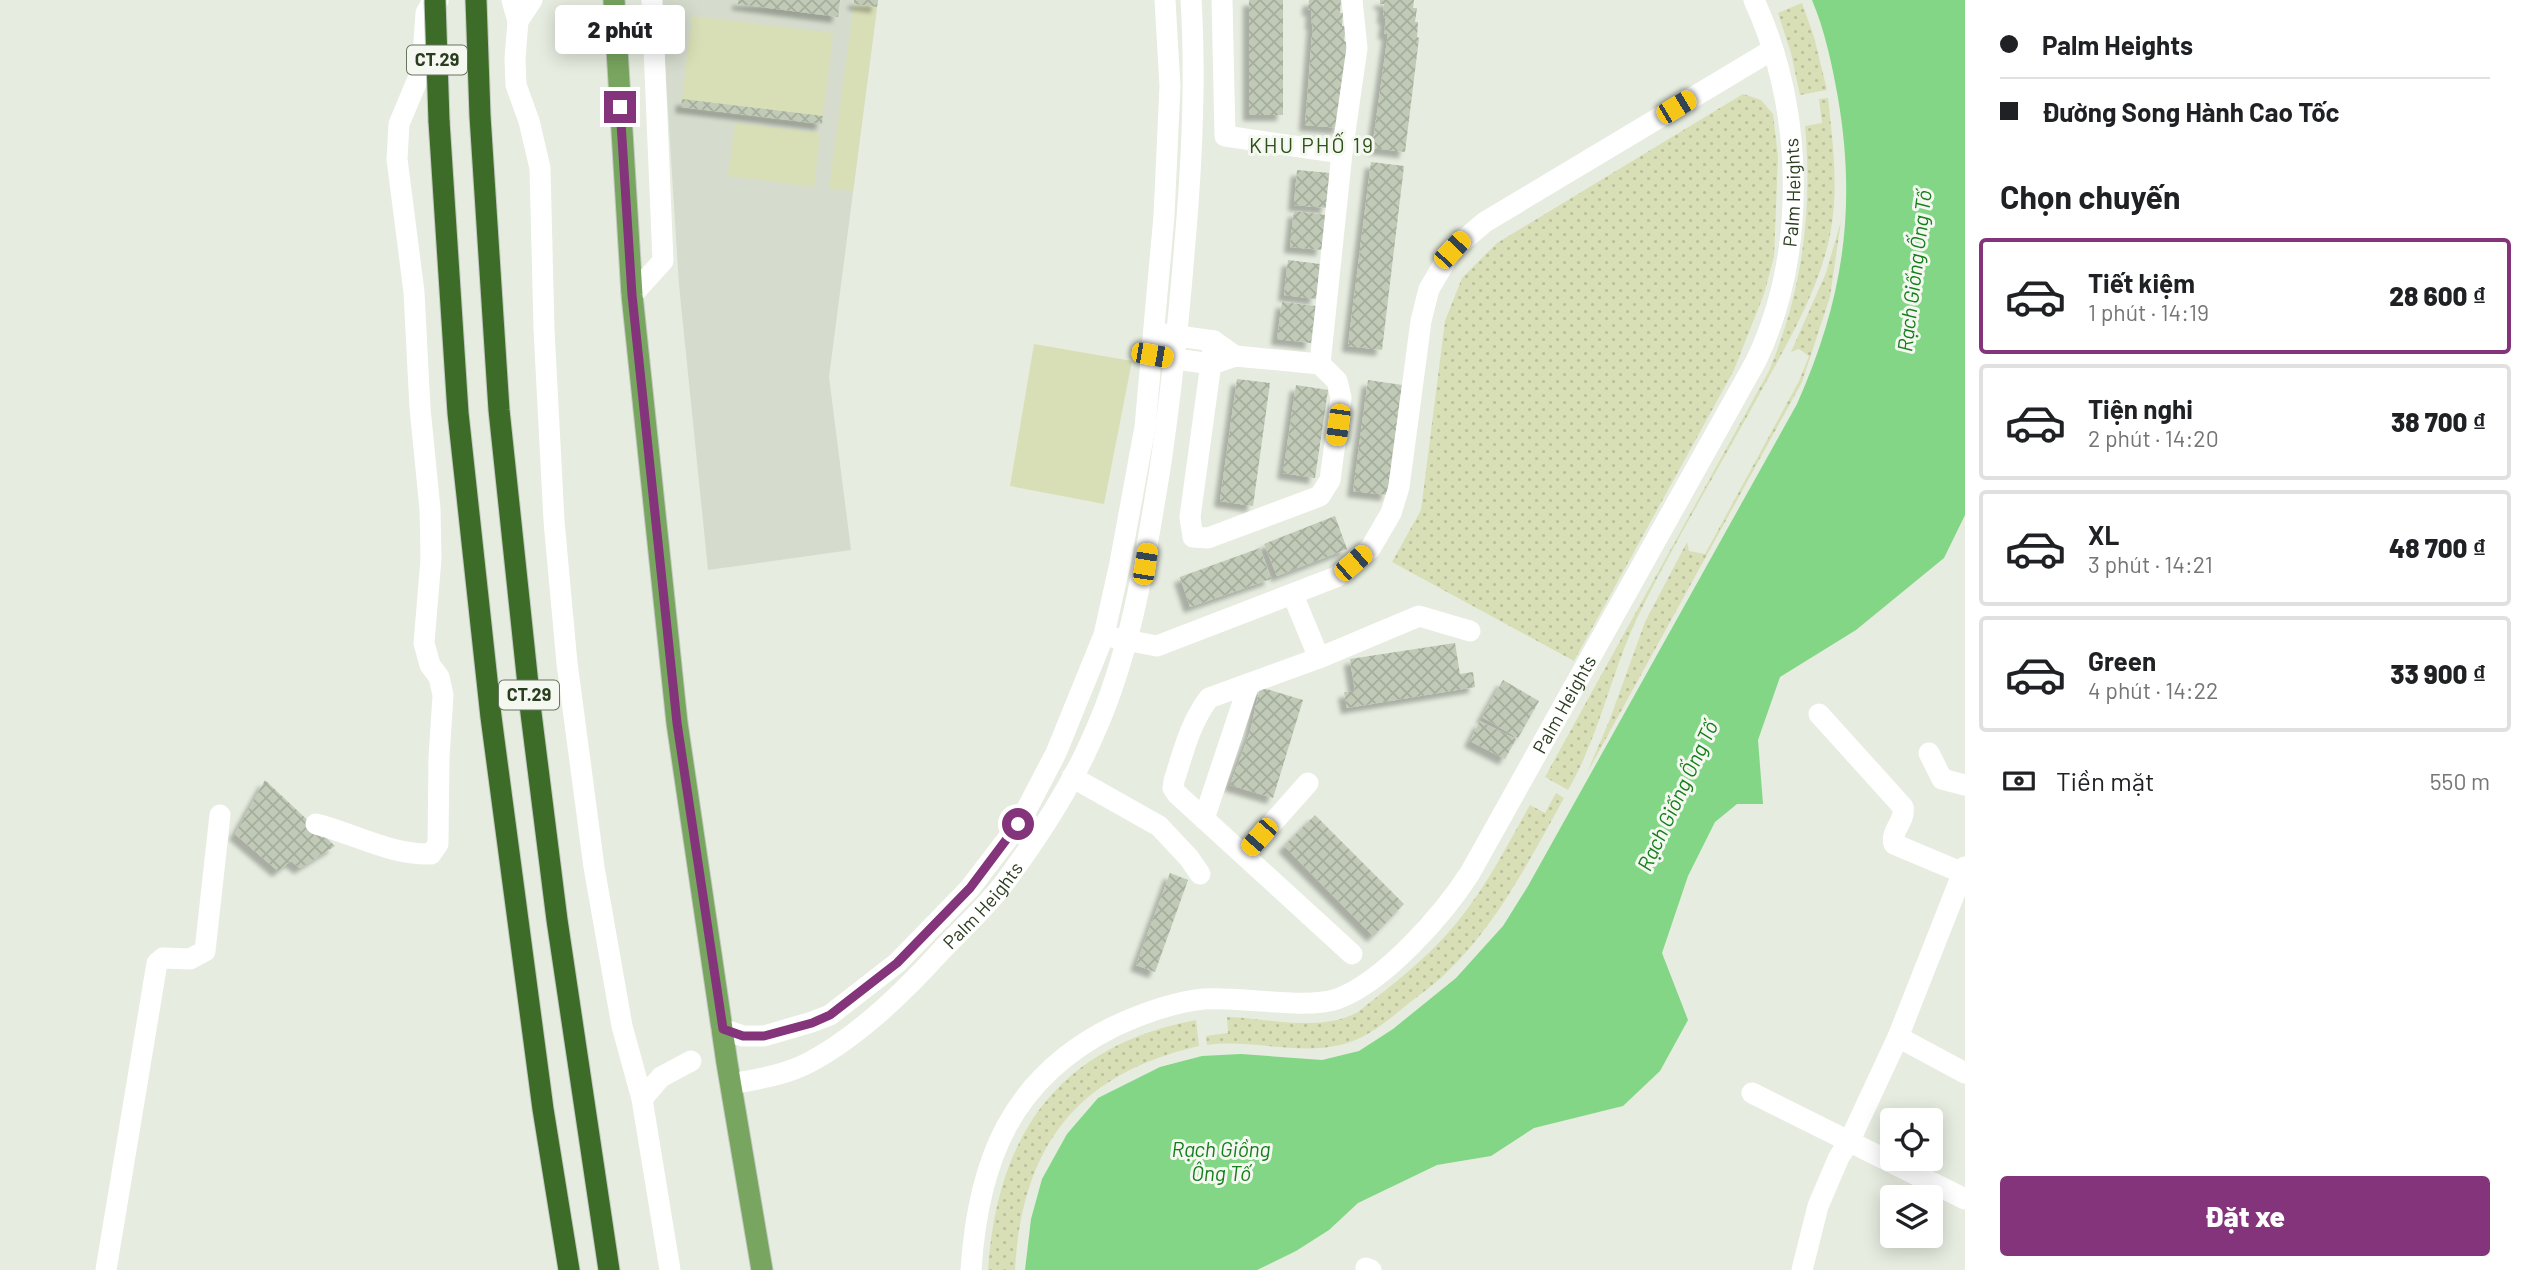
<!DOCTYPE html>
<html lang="vi">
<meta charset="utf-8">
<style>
body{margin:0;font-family:Barlow,sans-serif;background:#f2f2f2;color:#202124;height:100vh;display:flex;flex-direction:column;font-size:26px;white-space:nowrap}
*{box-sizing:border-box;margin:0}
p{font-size:23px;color:#757577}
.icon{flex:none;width:38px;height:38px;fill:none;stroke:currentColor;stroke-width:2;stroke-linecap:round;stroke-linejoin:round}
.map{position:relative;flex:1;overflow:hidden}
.drawer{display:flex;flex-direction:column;background:#fff;width:560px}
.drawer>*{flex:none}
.guide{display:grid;align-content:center;height:154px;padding:0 35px;background:#fff}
.tools{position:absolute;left:1880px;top:1108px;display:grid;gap:14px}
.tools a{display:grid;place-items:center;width:63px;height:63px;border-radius:7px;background:#fff;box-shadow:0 4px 18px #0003;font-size:35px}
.end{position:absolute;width:32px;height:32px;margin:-16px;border:9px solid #84347a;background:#fff;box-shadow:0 0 0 4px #fff}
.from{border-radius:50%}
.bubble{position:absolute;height:49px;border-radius:7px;background:#fff;box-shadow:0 4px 18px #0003;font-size:23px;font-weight:800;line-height:49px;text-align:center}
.car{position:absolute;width:21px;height:42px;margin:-21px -10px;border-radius:9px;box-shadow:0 0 5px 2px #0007;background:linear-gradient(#f5c518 24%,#345 0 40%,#f5c518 0 76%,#345 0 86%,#f5c518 0)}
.guide b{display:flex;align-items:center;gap:24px;height:66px;font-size:26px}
.guide b+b{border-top:2px solid #e0e0e0}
.guide i{width:18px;height:18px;background:#202124}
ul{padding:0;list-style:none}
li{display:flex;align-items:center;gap:21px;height:116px;margin:0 14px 10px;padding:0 21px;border:4px solid #e0e0e0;border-radius:7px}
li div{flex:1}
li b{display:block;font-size:26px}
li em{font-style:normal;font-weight:800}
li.selected{border-color:#84347a}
li>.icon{width:63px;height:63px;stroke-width:1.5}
h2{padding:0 35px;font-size:32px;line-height:84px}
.pay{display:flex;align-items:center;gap:18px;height:77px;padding:0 35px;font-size:26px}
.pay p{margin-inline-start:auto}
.primary-button{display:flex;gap:14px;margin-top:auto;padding:14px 35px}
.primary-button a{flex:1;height:80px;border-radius:7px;background:#84347a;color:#fff;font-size:28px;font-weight:800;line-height:80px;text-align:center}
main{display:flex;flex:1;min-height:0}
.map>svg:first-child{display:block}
.built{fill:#d5dccd}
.grass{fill:url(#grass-dots)}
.pitch{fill:#d8dfb6}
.water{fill:#82d686}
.building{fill:url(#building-cross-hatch);filter:url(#shadow)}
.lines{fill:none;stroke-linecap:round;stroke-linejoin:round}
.major-casing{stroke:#c3c9c0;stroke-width:23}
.highway-casing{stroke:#c3c9c0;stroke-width:23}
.minor{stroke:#fff;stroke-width:21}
.major{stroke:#78a55f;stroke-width:21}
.highway{stroke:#3d6c28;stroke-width:21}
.highway-bridge-casing{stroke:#c3c9c0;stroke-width:23;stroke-linecap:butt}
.highway-bridge{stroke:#3d6c28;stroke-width:21}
.route{stroke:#84347a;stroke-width:9}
.labels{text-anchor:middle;stroke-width:6;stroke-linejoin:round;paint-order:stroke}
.shield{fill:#f5f8f0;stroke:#67755e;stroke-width:2}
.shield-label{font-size:18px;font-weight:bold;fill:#2a3d1f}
.street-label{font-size:19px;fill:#2a3d1f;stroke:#f5f8f0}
.neighbourhood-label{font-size:21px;letter-spacing:2px;fill:#2c5119;stroke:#f5f8f0}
.water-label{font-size:21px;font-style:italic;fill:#147e1b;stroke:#f5f8f0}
</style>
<main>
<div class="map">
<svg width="1965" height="1270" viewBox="0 0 1965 1270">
<defs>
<pattern id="grass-dots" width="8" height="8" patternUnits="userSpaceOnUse" patternTransform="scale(1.75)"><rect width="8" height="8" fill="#d8dfb6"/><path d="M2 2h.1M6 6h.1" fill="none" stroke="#bac09c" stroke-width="1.8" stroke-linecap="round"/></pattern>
<pattern id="building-cross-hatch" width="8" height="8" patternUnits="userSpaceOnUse" patternTransform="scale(1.75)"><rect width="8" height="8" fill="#c0cab7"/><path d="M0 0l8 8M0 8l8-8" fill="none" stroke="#a5ae9d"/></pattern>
<filter id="shadow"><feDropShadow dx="-6" dy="6" stdDeviation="2" flood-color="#0004"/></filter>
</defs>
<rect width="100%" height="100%" fill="#e6ecdf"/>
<!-- built -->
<polygon class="built" points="661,0 878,0 829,377 851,550 708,570 679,285"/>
<!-- grass -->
<g class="grass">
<polygon points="1802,3 1814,37 1827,90 1800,95 1791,53 1778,13"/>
<polygon points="1743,94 1761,100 1773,114 1778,157 1774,257 1764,294 1734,370 1574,661 1392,562 1421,510 1445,321 1462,278 1497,243"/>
<path d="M 1828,98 C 1833,144 1839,190 1830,235 C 1819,290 1786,346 1759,395 C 1720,466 1678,536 1642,608 C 1612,667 1601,733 1568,790 L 1545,777 L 1769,371 C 1802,292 1813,211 1805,126 L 1822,123 L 1819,99 Z"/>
<polygon points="1841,221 1830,297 1802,382 1587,773 1610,719 1645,622 1687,542 1689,551 1705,554 1799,381 1809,356 1799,349 1791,352 1826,273"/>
<path d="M 1556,793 L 1564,798 C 1530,859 1497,925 1445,974 C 1434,985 1420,994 1408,1004 C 1387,1021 1367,1039 1340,1045 C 1297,1055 1251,1039 1207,1045 L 1206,1036 L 1228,1033 L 1227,1017 C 1269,1018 1320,1033 1358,1012 C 1395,983 1434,953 1462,916 C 1489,882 1509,842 1530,805 L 1545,813 Z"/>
<path d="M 1196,1020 L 1199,1046 C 1077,1074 1022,1146 1015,1270 L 988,1270 C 997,1135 1058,1046 1196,1020 Z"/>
</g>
<!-- pitch -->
<g class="pitch">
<polygon points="854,4 877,7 853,191 829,188"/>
<polygon points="692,16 833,33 823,116 682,99"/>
<polygon points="735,123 820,133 814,187 728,176"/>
<polygon points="1034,344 1132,361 1104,504 1010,486"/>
</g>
<!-- water -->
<path class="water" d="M 1812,0 L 1965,0 L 1965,515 L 1944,558 L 1856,630 L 1780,677 L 1758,740 L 1763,804 L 1737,804 L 1715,822 L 1688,876 L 1662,953 L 1688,1020 L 1660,1071 L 1623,1106 L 1534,1128 L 1491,1156 L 1437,1165 L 1358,1203 L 1329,1230 L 1296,1251 L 1257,1270 L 1025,1270 L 1031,1219 L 1042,1179 L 1067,1134 L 1098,1098 L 1160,1067 L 1202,1056 L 1241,1054 L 1322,1060 L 1359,1051 L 1393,1029 L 1456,978 L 1503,926 L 1528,886 L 1797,404 C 1843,301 1857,209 1838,98 C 1832,64 1825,31 1812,0 Z"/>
<!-- building -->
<g class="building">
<polygon points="738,0 840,0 838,17 738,4"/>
<polygon points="854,0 878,0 877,7 854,4"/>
<rect x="1249" y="0" width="34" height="115"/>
<polygon points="1309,0 1341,0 1340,13 1343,13 1342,26 1346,26 1344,41 1347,42 1340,128 1305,125 1313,24 1311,23 1312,10 1308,10"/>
<polygon points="1380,0 1414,0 1413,8 1417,8 1415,22 1418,22 1417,37 1419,38 1405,152 1372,148 1388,34 1384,33 1386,18 1383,18 1384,4 1380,4"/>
<polygon points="682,99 823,116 822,124 681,107"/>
<polygon points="1371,162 1404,166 1382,350 1348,346"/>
<polygon points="1297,170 1330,173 1327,208 1294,205"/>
<polygon points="1294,211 1326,215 1322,250 1290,247"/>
<polygon points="1288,260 1320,264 1316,299 1284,295"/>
<polygon points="1282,302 1316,306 1311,343 1277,339"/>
<polygon points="1237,379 1270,383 1253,506 1220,501"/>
<polygon points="1368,380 1402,385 1387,495 1353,491"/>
<polygon points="1296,385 1328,390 1315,478 1283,473"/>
<polygon points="1335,516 1347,549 1277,576 1264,544"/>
<polygon points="1260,548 1271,579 1190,607 1180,577"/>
<polygon points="1455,643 1460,674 1473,672 1475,687 1347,708 1344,692 1355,691 1350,659"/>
<polygon points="1503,680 1539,701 1518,738 1482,717"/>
<polygon points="1260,687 1303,700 1273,798 1230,785 1250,732"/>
<polygon points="1480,721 1516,739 1505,759 1470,741"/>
<polygon points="265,780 335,846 300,868 291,861 278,871 235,834"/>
<polygon points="1315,815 1404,904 1373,936 1284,846"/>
<polygon points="1170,873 1188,880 1155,972 1136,965"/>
</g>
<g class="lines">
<!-- major casing -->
<g class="major-casing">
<polyline id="major" points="614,0 632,295 677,723 727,1063 762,1270"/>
</g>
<!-- highway casing -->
<g class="highway-casing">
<g id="highway">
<polyline points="476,0 480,116 499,410 531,713 557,920 609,1270"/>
<polyline points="439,121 458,413 491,717 543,1109 569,1270"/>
</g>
</g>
<!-- minor -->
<g class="minor">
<polyline points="512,0 518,21 515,59 516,85 529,121 540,168 544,329 554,521 567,663 594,867 622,1026 642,1099 670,1270"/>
<polyline points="1222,0 1225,136 1342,153"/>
<polyline points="518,21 532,0"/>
<polyline points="632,295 663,261 652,0"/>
<polyline points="1214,341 1190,517 1193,537 1208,538 1320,496 1330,480 1341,398 1337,381 1320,364 1235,356"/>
<polyline points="1161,357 1212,364 1235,356 1214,341 1163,334"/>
<polyline points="1320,364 1342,153 1357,48 1352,0"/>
<polyline points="1293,595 1319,658"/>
<polyline points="1115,638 1157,646 1336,577 1370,549 1391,513 1399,487 1421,321 1429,289 1452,250 1485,222 1772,50"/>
<path d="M 1819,714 L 1903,807 C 1906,821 1890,831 1894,844 L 1963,873"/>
<polyline points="1929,753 1942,779 1965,785"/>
<polyline points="1072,777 1159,826 1189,858 1200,874"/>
<polyline points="1204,819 1249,684"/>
<path d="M 316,824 C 355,834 390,855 431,854 L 438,844 L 439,758 L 443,695 L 439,677 L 430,665 L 424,643 L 431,559 L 430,509 L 420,408 L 414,292 L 397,159 L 399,124 L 422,69 L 426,13 L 430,6 L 438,1"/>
<polyline points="1244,855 1308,783"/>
<path d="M 1352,954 L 1177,794 L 1173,788 L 1174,781 C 1183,753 1190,723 1209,698 L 1319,658 L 1419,616 L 1470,631"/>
<polyline points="722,1029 743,1036 764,1036 812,1022 830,1015 897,963 970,888 1019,824 1056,753 1104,635 1120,563 1145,427 1164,216 1170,86 1165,0"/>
<polyline points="1898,1037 1965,1073"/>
<path id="s1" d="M 731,1084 C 758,1079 786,1075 810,1062 C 859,1036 904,992 941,951 C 961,930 984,909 1002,886 C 1037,839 1071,788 1094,734 C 1132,650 1145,559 1160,469 C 1171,394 1179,318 1185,242 C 1192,162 1196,80 1191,0"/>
<polyline points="1752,1093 1965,1199"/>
<polyline points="642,1099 661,1077 691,1061"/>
<polyline points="1366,1268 1371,1270"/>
<polyline points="106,1270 157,963 163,958 190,959 205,951 220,815"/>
<path id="s2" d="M 971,1270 C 978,1161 1011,1078 1113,1027 C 1141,1014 1174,1002 1204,999 C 1242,996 1304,1010 1337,999 C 1384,982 1443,915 1470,873 L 1756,361 C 1808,252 1804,109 1754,0"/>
<polyline points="1802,1270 1818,1206 1839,1157 1850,1140 1898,1037 1965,867"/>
</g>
<!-- major -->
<use href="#major" class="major"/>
<!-- highway -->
<use href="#highway" class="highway"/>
<!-- highway-bridge casing -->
<g class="highway-bridge-casing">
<polyline id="highway-bridge" points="435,0 439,121"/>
</g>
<!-- highway-bridge -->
<use href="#highway-bridge" class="highway-bridge"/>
</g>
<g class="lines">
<!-- route -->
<polyline class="route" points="620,107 632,295 677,723 723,1029 743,1036 764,1036 812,1023 830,1015 897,963 970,888 1018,824"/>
</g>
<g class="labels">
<!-- shield labels -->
<g class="shield">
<rect x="407" y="45.5" width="60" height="29" rx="5"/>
<rect x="499" y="680.5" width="60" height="29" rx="5"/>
</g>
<g class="shield-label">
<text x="437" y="66">CT.29</text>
<text x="529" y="701">CT.29</text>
</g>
<!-- street labels -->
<g class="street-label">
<text dy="7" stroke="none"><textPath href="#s2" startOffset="1472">Palm Heights</textPath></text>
<text dy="7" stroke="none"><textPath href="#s2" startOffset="905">Palm Heights</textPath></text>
<text dy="7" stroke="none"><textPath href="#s1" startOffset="317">Palm Heights</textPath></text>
</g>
<!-- neighbourhood labels -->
<g class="neighbourhood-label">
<text x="1312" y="153">KHU PHỐ 19</text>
</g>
<!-- water labels -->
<g class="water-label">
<text transform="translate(1915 271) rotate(-83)" y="7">Rạch Giống Ống Tố</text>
<text transform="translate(1678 796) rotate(-65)" y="7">Rạch Giống Ống Tố</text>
<text x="1221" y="1157">Rạch Giồng<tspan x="1221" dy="24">Ông Tố</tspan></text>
</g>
</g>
</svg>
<div class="tools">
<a><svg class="icon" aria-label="locate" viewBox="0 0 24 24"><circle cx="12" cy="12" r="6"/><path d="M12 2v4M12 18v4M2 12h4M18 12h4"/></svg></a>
<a><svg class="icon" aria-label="layers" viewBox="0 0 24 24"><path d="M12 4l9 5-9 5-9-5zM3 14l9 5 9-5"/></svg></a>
</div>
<i class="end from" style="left:1018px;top:824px"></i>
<i class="end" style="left:620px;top:107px"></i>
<div class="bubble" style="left:555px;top:5px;width:130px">2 phút</div>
<i class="car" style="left:1676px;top:107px;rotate:59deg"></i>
<i class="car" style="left:1452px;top:250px;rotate:43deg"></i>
<i class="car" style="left:1152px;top:355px;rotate:100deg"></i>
<i class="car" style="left:1338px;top:425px;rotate:188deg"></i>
<i class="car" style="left:1353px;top:563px;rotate:49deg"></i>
<i class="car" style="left:1145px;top:564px;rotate:9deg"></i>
<i class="car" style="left:1259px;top:837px;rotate:221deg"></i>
</div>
<section class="drawer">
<div class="guide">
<b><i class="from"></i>Palm Heights</b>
<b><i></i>Đường Song Hành Cao Tốc</b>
</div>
<h2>Chọn chuyến</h2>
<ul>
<li class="selected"><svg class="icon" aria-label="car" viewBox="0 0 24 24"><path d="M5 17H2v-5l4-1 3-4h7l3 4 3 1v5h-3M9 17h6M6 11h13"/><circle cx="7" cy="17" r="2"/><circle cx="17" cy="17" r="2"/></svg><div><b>Tiết kiệm</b><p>1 phút · 14:19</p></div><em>28 600 ₫</em></li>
<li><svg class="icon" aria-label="car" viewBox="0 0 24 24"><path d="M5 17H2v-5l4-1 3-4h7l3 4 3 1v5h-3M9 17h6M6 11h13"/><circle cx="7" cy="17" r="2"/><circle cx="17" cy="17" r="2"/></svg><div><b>Tiện nghi</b><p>2 phút · 14:20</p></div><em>38 700 ₫</em></li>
<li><svg class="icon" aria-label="car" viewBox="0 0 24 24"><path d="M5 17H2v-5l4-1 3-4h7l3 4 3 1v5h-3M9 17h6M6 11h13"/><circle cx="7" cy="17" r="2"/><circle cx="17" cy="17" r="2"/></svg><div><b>XL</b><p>3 phút · 14:21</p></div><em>48 700 ₫</em></li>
<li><svg class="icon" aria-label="car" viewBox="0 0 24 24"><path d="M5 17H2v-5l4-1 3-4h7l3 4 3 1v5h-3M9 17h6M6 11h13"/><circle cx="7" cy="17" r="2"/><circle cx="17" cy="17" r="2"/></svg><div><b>Green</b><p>4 phút · 14:22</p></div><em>33 900 ₫</em></li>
</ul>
<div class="pay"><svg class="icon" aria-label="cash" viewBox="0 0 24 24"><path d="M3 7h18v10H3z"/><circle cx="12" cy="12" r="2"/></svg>Tiền mặt<p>550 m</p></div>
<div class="primary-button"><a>Đặt xe</a></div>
</section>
</main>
